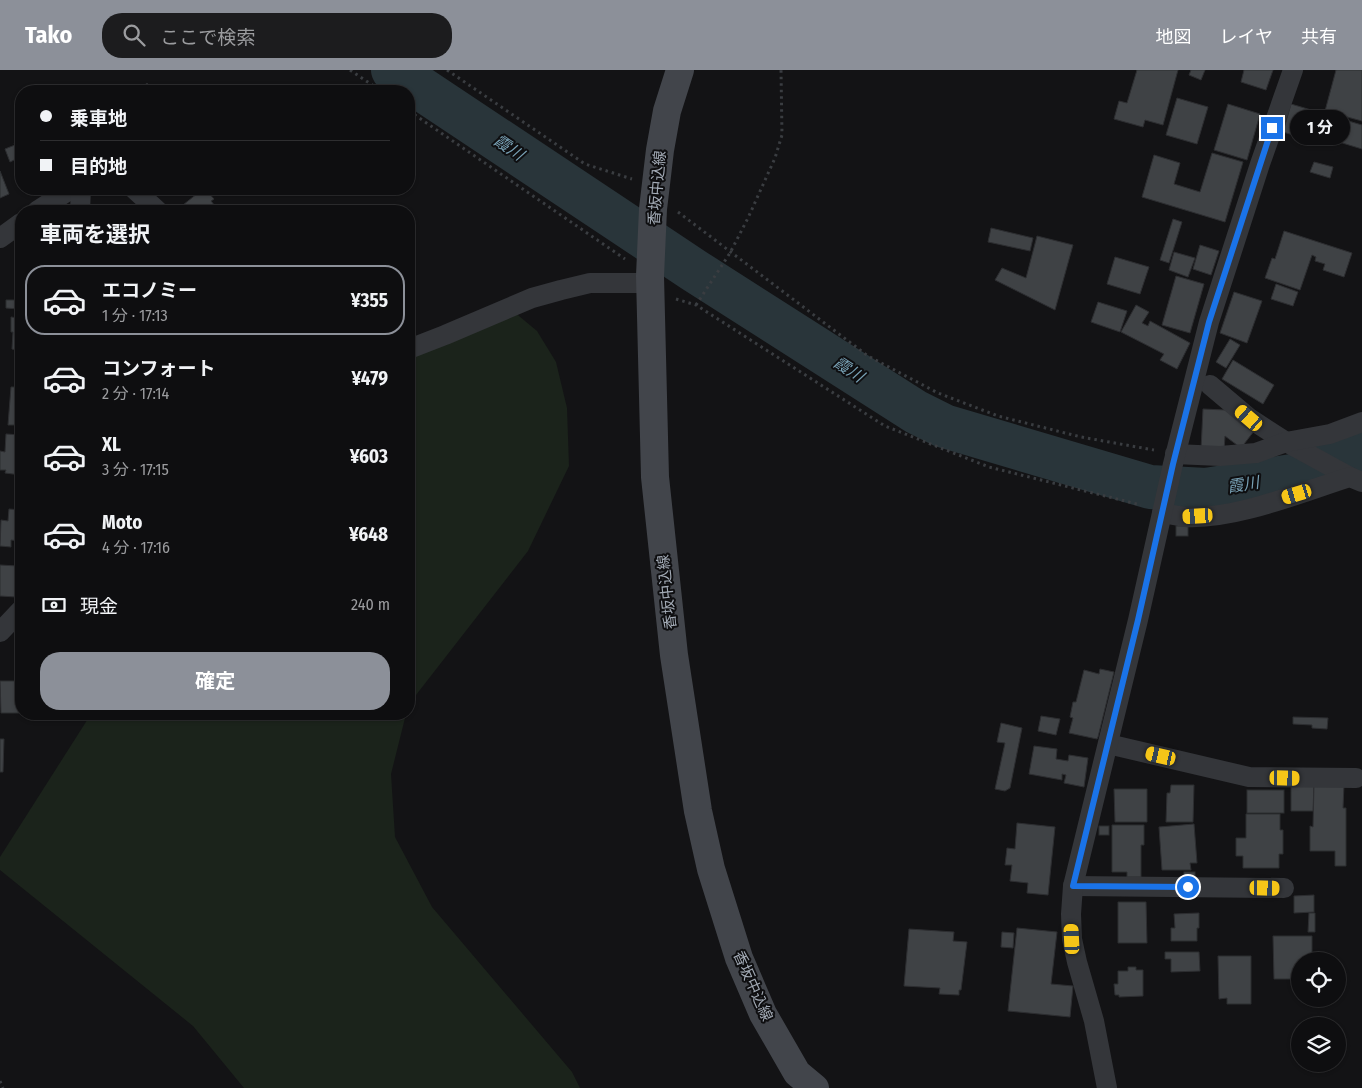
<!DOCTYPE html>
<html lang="ja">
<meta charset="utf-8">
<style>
body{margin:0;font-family:"Fira Sans Condensed","Noto Sans JP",sans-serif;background:#1c1c1e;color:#f1f3f6;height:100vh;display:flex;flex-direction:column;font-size:19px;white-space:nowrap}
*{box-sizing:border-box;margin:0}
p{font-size:16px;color:#9b9c9f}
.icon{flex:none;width:28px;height:28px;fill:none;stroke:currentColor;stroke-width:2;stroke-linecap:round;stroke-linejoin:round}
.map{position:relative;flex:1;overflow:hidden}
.drawer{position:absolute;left:15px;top:135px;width:400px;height:515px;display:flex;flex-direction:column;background:#0e0e10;border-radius:20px;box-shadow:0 1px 4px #0004,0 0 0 1px #2e2e30}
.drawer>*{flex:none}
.banner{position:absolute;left:15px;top:15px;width:400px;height:110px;border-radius:20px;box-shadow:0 1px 4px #0004,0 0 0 1px #2e2e30;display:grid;align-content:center;height:110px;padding:0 25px;background:#0e0e10}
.fabs{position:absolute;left:1291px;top:882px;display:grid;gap:10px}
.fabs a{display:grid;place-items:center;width:55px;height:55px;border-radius:50%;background:#0e0e10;box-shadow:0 1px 4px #0004,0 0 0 1px #2e2e30;font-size:25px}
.end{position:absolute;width:22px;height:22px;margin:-11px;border:6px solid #1a73e8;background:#fff;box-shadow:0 0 0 2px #fff}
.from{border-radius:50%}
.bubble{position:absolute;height:35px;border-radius:18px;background:#0e0e10;box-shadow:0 1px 4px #0004,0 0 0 1px #2e2e30;font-size:16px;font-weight:700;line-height:35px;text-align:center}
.car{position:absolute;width:15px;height:30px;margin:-15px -8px;border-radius:6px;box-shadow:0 0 4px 1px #0007;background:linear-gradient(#f5c518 24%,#345 0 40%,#f5c518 0 76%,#345 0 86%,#f5c518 0)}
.banner b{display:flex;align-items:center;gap:18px;height:48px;font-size:19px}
.banner b+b{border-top:1px solid #2e2e30}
.banner i{width:12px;height:12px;background:#f1f3f6}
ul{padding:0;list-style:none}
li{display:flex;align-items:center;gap:15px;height:70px;margin:0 10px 8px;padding:0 15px;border:2px solid transparent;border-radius:20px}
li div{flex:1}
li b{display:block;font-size:19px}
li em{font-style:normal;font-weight:700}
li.active{border-color:#8c9099}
li>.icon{width:45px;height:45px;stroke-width:1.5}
h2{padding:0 25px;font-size:22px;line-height:60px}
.pay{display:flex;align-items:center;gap:12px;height:55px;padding:0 25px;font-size:19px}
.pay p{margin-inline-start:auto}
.action{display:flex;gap:10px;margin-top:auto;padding:10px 25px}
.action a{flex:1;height:58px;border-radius:20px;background:#8c9099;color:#fff;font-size:20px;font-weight:700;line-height:58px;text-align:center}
header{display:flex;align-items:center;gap:30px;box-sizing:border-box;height:70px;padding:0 25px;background:#8c9099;color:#fff}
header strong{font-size:24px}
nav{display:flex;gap:28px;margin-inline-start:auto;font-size:18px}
.search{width:350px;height:45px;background:#1c1c1e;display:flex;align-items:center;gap:12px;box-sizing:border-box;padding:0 18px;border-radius:20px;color:#9b9c9f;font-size:19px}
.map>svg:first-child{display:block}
.green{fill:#1b231b}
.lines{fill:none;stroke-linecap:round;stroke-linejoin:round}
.river{stroke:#29353a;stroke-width:44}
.building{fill:#3f4245;stroke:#2d2e31}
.path{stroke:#3a3d41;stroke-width:3;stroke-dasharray:2.5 4;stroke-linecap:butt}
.minor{stroke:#34363a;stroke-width:20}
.secondary{stroke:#42454b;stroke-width:28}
.route{stroke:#1a73e8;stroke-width:6}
.labels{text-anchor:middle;stroke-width:4;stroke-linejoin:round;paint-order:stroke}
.street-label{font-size:15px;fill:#a4acb7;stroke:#0e0e10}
.water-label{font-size:16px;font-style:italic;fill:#78a1b5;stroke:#0e0e10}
</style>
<header>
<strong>Tako</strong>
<div class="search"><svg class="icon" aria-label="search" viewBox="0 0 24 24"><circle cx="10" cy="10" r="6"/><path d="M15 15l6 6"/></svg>ここで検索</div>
<nav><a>地図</a><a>レイヤ</a><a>共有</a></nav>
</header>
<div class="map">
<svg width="1362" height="1018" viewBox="0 0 1362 1018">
<rect width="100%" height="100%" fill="#131315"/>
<!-- green -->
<g class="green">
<polygon points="513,241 537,261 556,292 567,338 569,396 528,481 409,634 409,281"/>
<polygon points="91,644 406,644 391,704 395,767 432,837 572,1002 580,1018 244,1018 193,956 0,800 0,787"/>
</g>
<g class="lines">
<!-- river -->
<polyline class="river" points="393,0 695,201 916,342 944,356 1150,417 1206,420 1298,405 1362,379"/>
</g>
<!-- building -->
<g class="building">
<polygon points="1137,0 1178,0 1163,55 1145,50 1143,57 1114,49 1119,31 1127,33"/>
<polygon points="1191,0 1205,0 1201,10 1189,5"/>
<polygon points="1244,0 1273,0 1266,20 1241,12"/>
<polygon points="1336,0 1362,0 1362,51 1325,41"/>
<polygon points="147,13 154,21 138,21"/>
<polygon points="1177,28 1208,37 1197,74 1166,65"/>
<polygon points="1228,34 1260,44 1247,90 1214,80"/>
<polygon points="1291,34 1362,55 1362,79 1326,68 1324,74 1283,62"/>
<polygon points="21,70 21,103 16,89 10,92 5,79 15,75 14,73"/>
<polygon points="1212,83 1243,92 1225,152 1142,127 1154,85 1180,93 1174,114 1200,122"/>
<polygon points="1314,92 1333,97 1330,108 1310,102"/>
<polygon points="0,101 9,124 0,128"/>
<polygon points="203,119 205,119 214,129 211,131 219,141 180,141 178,139"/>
<polygon points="1173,149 1182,152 1169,193 1160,190"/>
<polygon points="991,158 1033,168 1030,181 988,172"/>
<polygon points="1284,161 1352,183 1344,207 1323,200 1325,194 1315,191 1316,187 1312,185 1300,220 1265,208 1272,188 1275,189"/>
<polygon points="1037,166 1073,175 1055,240 995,210 1002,198 1026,208"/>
<polygon points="1200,175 1219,181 1211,205 1193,199"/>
<polygon points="1174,182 1195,188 1188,207 1169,200"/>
<polygon points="1115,187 1149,197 1140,224 1107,214"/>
<polygon points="1176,206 1204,214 1190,263 1162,255"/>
<polygon points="1276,214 1298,222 1293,236 1271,229"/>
<polygon points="1234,222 1262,231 1247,273 1220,263"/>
<polygon points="6,230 19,230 19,239 6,238"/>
<polygon points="1098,232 1127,241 1120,262 1091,252"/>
<polygon points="1136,235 1149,242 1142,253 1148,256 1150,251 1190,273 1177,299 1160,290 1164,284 1121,262"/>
<polygon points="18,245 21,245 21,281 12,279 13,262 11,262 11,247 18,248"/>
<polygon points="1230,269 1240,275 1226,298 1216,292"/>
<polygon points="1233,290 1274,315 1263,334 1222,309"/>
<rect x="18" y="303" width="3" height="11"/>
<polygon points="11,317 21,317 21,355 8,355"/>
<polygon points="1203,339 1225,340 1254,361 1241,378 1225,366 1224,381 1201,380"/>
<polygon points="6,364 21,365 21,405 5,403 6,400 0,400 0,381 5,382"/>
<polygon points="18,420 21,421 21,438 17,438"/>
<polygon points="9,439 21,440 21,471 11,470 11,477 0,476 1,450 8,451"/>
<rect x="1176" y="456" width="12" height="10"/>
<polygon points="0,495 18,496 16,527 0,526"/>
<polygon points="1100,599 1114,602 1098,667 1097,669 1069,663 1073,648 1070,647 1073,632 1076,632 1084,600 1099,604"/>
<polygon points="0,611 21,611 21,643 1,643"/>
<polygon points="1041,646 1060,649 1056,665 1038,661"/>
<polygon points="1293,647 1328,648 1327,659 1312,658 1312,655 1293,654"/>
<polygon points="1001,653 1022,658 1010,718 1005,721 995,719 1005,673 997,672"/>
<polygon points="0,669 4,669 3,702 0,702"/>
<polygon points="1034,676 1057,679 1056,689 1068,691 1069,685 1088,688 1084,717 1064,713 1066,705 1062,704 1062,710 1029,704"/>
<polygon points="1291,713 1314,714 1313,741 1291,741"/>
<polygon points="1314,714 1344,714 1343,738 1346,738 1346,796 1335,796 1335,781 1310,781 1310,756 1313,757"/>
<polygon points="1171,715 1194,715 1193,752 1166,752 1167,723 1170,723"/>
<polygon points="1114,719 1147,719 1147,752 1115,752"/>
<rect x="1247" y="720" width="37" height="23"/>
<polygon points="1246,744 1280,744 1280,760 1283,760 1283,784 1279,784 1279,798 1243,798 1243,786 1236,786 1236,768 1246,768"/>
<polygon points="1017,753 1055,757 1048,825 1027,823 1028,813 1010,811 1012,795 1005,795 1007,778 1015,779"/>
<polygon points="1194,754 1197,793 1190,793 1191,800 1162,800 1159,757"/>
<polygon points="1112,755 1144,755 1144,775 1141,775 1141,807 1127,807 1127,802 1112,802"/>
<rect x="1099" y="756" width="10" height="9"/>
<rect x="1184" y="802" width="11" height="6"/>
<polygon points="1314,825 1314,842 1294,843 1294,826"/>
<polygon points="1118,832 1146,832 1147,873 1118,873"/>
<polygon points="1199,843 1199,858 1197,858 1197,871 1171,871 1171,858 1175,858 1174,844"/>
<polygon points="1309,843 1315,843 1315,862 1308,862"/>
<polygon points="1017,858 1057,862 1051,914 1073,916 1070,947 1008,941"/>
<polygon points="909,859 954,862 953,871 967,872 961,920 959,920 959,925 939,924 940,918 904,916"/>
<polygon points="1002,862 1014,863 1013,878 1001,877"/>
<polygon points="1273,866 1312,866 1312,891 1300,891 1300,909 1274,909"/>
<polygon points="1165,882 1199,882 1200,901 1171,902 1171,889 1165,889"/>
<polygon points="1218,886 1251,886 1251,934 1227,934 1227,928 1219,929"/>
<polygon points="1128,897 1136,897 1136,900 1143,900 1143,926 1119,927 1119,925 1115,925 1114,914 1118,914 1118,901 1128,901"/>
</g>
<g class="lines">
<!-- path -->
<g class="path">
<polyline points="350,0 381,21"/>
<polyline points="447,0 585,94 632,109"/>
<polyline points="409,41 625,189"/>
<polyline points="678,142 868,286 938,323 998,346 1081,367 1154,380"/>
<polyline points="676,229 696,235 885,356 989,397 1141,435"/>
<polyline points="696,235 730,183 748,148 775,88 782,65 781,0"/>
<polyline points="0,1011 3,1018"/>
</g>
<!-- minor -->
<g class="minor">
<polyline points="134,119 158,141"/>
<polyline points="37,141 71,119"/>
<polyline points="80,141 81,119"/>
<polyline points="0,168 21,153"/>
<polyline points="409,279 445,265 532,228 561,220 590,213 650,213"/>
<polyline points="1210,315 1249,348 1286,372 1350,407"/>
<polyline points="1175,384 1220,386 1256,383 1286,372 1330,364 1362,352"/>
<path d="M 1162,443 C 1169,444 1177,446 1185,447 C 1235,450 1302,422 1350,407 L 1362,412"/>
<polyline points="0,562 21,540"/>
<polyline points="1108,674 1249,707 1356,708"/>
<polyline points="1073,816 1284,818"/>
<polyline points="1107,1018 1094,951 1077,892 1072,869 1071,844 1073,816 1138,550 1173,394 1209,252 1260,94 1293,0"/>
</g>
<!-- secondary -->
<polyline class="secondary" points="680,0 667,41 660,80 653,139 650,206 655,407 674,585 698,741 711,799 739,888 763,944 797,1003 815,1018"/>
</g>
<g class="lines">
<!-- route -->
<polyline class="route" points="1188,817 1073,816 1138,550 1173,394 1209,252 1272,58"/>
</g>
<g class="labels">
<!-- street labels -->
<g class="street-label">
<text transform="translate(657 118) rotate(-85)" y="5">香坂中込線</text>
<text transform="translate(667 522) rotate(-96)" y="5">香坂中込線</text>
<text transform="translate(753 916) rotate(66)" y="5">香坂中込線</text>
</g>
<!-- water labels -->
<g class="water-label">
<text transform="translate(509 77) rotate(34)" y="6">霞川</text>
<text transform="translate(849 299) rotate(33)" y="6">霞川</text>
<text transform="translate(1243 414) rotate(-9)" y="6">霞川</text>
</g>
</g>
</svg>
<div class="fabs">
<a><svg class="icon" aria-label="locate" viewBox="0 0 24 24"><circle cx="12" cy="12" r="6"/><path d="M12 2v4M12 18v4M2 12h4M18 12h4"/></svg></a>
<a><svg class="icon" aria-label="layers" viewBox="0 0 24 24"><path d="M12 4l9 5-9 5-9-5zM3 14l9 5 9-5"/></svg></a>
</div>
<i class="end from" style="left:1188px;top:817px"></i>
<i class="end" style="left:1272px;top:58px"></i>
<div class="bubble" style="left:1290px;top:40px;width:60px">1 分</div>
<i class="car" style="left:1249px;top:348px;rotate:311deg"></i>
<i class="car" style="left:1297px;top:424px;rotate:253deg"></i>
<i class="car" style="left:1198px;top:446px;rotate:267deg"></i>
<i class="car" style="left:1161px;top:686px;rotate:283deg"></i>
<i class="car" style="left:1285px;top:708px;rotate:91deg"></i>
<i class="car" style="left:1265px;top:818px;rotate:91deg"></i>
<i class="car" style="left:1072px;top:869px;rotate:357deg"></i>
<div class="banner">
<b><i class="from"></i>乗車地</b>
<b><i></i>目的地</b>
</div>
<section class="drawer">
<h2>車両を選択</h2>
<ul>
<li class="active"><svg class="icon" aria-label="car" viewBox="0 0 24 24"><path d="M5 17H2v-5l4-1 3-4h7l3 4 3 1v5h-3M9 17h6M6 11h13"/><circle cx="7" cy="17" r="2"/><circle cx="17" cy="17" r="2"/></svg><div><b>エコノミー</b><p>1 分 · 17:13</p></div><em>¥355</em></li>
<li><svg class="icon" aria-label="car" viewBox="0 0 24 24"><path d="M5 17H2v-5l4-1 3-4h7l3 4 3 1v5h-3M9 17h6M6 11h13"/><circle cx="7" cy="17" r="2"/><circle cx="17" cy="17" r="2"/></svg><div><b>コンフォート</b><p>2 分 · 17:14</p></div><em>¥479</em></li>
<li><svg class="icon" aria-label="car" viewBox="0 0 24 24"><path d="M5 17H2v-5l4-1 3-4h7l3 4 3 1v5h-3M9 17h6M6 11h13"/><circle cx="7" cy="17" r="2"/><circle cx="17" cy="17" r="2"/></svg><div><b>XL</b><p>3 分 · 17:15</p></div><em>¥603</em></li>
<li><svg class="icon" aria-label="car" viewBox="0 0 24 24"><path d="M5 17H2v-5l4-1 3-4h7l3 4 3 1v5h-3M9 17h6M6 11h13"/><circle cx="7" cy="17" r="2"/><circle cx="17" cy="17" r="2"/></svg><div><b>Moto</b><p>4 分 · 17:16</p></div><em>¥648</em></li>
</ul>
<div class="pay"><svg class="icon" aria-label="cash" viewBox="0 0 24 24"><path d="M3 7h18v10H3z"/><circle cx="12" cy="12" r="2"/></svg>現金<p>240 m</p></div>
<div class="action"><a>確定</a></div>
</section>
</div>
